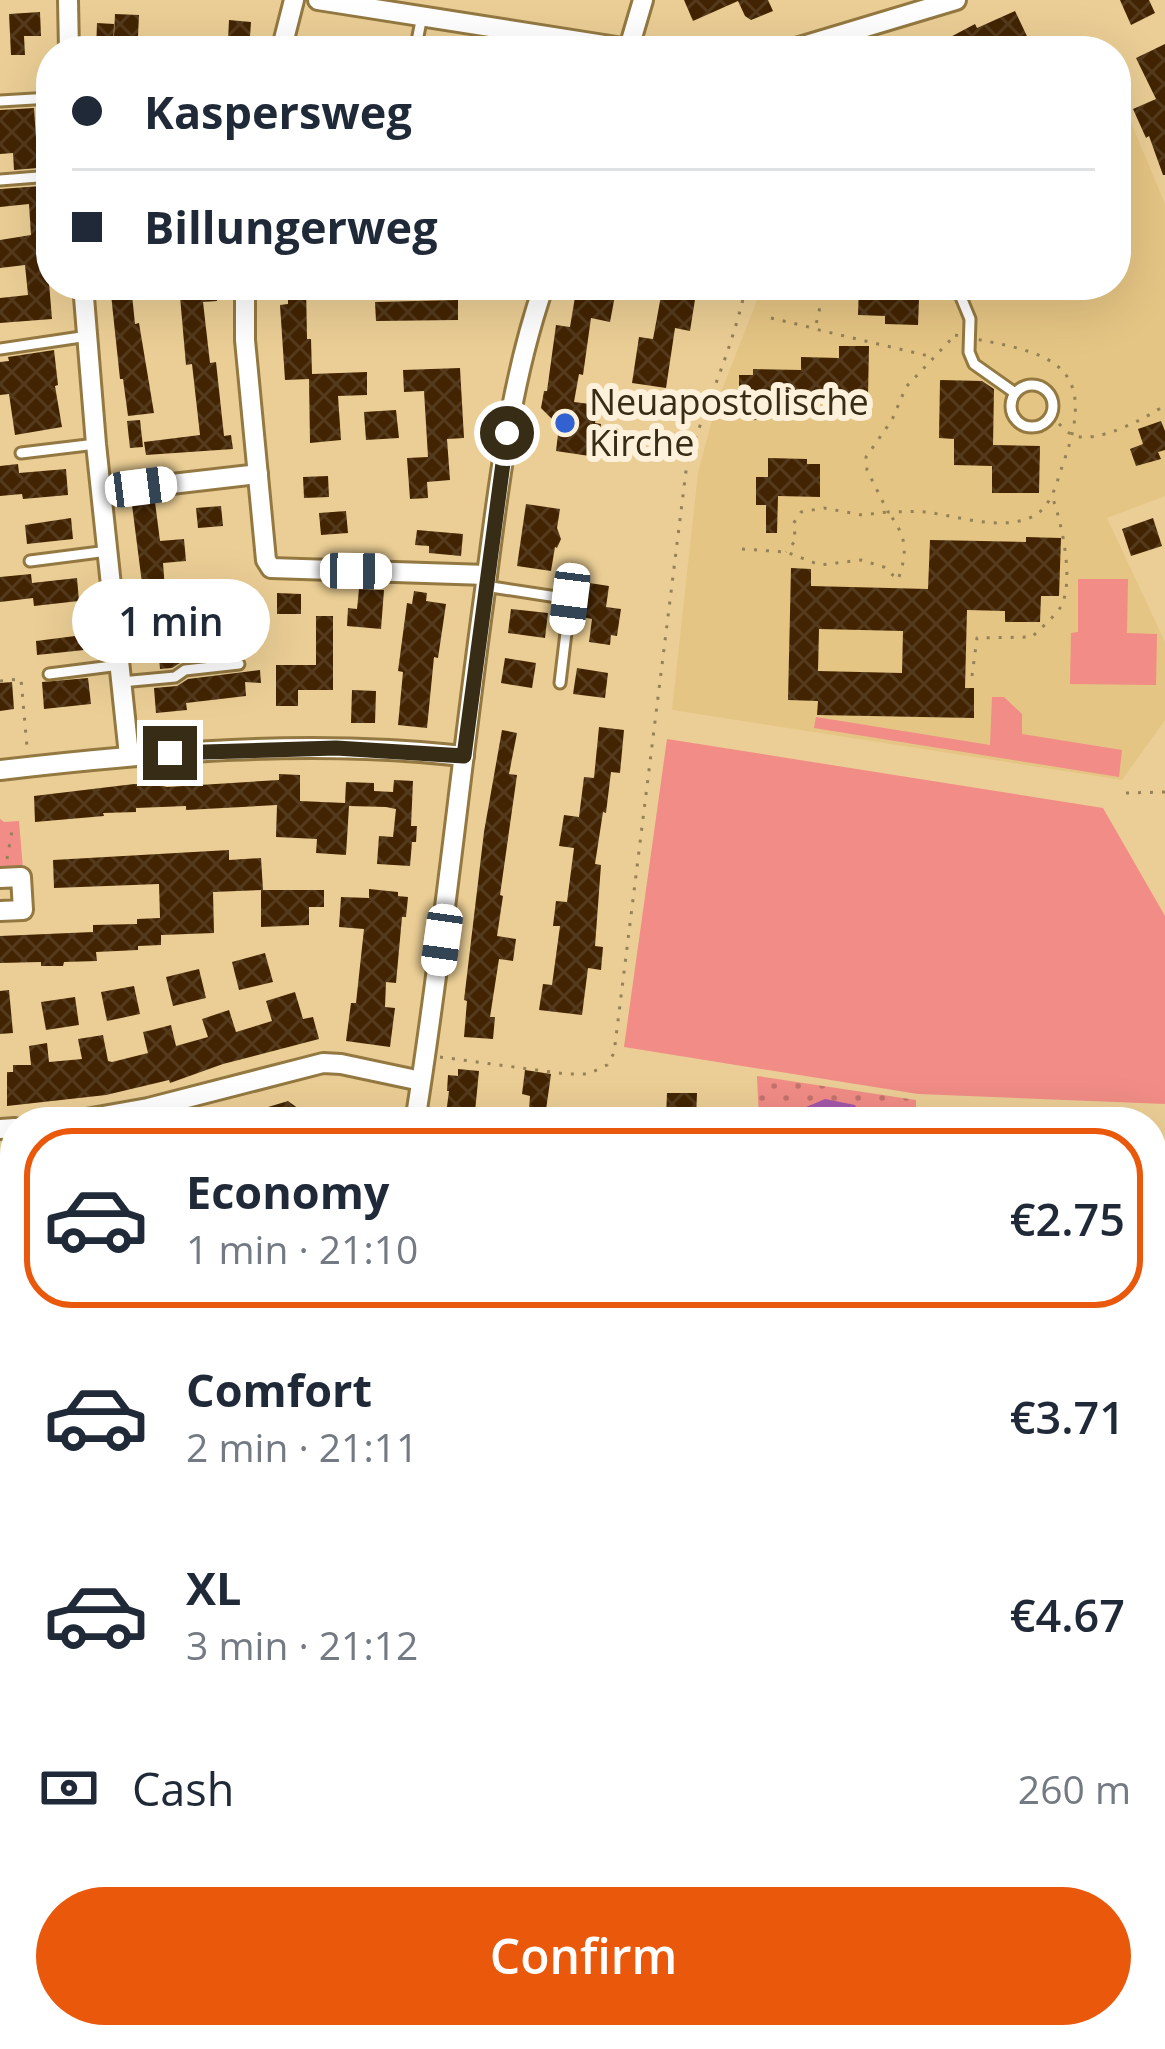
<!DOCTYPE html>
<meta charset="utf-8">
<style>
body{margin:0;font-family:"Open Sans",sans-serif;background:#f2f2f3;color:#1f2937;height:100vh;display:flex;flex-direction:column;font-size:45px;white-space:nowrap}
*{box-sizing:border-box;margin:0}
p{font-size:39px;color:#747a83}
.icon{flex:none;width:66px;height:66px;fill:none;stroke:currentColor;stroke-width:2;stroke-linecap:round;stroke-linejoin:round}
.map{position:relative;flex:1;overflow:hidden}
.sheet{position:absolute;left:0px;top:1107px;width:1167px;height:942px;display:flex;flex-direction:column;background:#fff;border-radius:48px 48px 0 0;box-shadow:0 12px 48px #0002}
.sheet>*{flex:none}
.top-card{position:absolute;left:36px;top:36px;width:1095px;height:264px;border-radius:48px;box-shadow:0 12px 48px #0002;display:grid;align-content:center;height:264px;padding:0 36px;background:#fff}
.end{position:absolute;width:54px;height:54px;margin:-27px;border:15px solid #372c15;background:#fff;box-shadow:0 0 0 6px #fff}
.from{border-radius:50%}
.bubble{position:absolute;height:84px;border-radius:42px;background:#fff;box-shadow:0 12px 48px #0002;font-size:39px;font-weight:600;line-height:84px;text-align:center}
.car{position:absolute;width:36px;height:72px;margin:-36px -18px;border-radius:15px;box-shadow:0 0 9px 3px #0007;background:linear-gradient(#fff 24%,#345 0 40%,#fff 0 76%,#345 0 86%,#fff 0)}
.top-card b{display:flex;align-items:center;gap:42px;height:114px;font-size:45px}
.top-card b+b{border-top:3px solid #e0e1e3}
.top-card i{width:30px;height:30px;background:#1f2937}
ul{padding:21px 0 0;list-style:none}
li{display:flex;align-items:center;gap:36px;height:180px;margin:0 24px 18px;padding:0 12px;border:6px solid transparent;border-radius:48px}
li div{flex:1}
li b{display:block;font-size:45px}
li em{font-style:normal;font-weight:600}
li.selected{border-color:#ea580c}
li>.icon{width:108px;height:108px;stroke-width:1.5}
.pay{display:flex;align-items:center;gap:30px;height:132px;padding:0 36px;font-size:45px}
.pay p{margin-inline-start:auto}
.button{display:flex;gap:24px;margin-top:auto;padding:24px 36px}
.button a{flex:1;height:138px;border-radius:72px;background:#ea580c;color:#fff;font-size:48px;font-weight:600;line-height:138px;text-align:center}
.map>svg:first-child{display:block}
.built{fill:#e5c584}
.grass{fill:#f18c86}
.park{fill:url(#park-dots)}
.water{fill:url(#water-ripples)}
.building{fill:url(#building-cross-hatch);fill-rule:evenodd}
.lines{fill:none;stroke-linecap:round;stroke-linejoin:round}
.lane-casing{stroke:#937841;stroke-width:15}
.street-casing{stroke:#937841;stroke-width:24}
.path{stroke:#958158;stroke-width:3;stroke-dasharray:3 9;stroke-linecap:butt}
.lane{stroke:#fff;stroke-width:9}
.street{stroke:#fff;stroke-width:18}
.route{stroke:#372c15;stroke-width:15}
.poi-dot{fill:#3261d1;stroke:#fdf1db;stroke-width:4.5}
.labels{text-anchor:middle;stroke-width:12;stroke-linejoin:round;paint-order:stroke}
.poi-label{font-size:36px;fill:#372c15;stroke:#fdf1db;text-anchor:start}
</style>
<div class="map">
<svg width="1165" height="2049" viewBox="0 0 1165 2049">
<defs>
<pattern id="park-dots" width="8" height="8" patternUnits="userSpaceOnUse" patternTransform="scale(3)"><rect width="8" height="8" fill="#f18c86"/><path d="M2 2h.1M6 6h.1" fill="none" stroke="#c4736c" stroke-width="1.8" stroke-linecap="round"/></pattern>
<pattern id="water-ripples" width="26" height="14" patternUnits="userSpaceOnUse" patternTransform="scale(3)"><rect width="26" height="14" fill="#a257a9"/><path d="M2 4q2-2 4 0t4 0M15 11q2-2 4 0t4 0" fill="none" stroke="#854888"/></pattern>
<pattern id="building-cross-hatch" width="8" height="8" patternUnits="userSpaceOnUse" patternTransform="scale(3)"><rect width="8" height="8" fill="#422402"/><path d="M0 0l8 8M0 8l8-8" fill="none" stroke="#553b1d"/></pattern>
</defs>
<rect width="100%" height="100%" fill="#ebce95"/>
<!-- built -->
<polygon class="built" points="1128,115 1165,204 1165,496 1107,518 1165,642 1165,720 1122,780 672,710 698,473 716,405 763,285 1116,285 1116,119"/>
<!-- grass -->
<g class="grass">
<polygon points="1078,579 1128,579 1127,633 1157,634 1156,685 1070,684 1071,633 1078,632"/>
<polygon points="992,697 1004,697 1022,714 1022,734 1122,750 1119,777 814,728 816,717 990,745"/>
<polygon points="667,739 1103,808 1165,916 1165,1104 918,1094 624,1047"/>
<polygon points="0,819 4,822 19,821 23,869 0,874"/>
</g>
<!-- park -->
<g class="park">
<polygon points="757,1076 916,1100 916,1122 759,1122"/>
<rect x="1152" y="1881" width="13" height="50"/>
<polygon points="541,2034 715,2034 703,2046 673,2049 544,2049"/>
<rect x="1033" y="2034" width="44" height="15"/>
</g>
<!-- water -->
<g class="water">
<polygon points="825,1099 855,1105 863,1122 786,1122 783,1117"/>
<polygon points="753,2034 799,2044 802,2049 734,2049 743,2037"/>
</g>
<!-- building -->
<g class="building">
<polygon points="684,0 768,0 773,11 751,20 745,16 738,1 693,21"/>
<polygon points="1120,0 1149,0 1155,13 1131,25"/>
<polygon points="1015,11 1034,51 905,51 935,36 939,43 975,24 977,28"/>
<polygon points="40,12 41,36 24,36 25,55 11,55 9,14"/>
<polygon points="115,14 139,15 138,36 114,36"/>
<polygon points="229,20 251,22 249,51 170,51 171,36 228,41"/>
<polygon points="97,23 114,24 113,51 96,51"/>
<polygon points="320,36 363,44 363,51 317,51"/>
<polygon points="1165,44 1165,175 1163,175 1149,136 1146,138 1133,109 1156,99 1136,58"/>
<polygon points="34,108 38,168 14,170 13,153 0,154 0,110"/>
<polygon points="41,186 52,319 0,323 0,298 28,295 25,265 0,268 0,240 31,235 29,204 0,207 0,189"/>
<polygon points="110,285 131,285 135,324 139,323 154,413 128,416 123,379 120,379"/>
<polygon points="179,285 216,285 217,301 203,302 210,363 216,362 224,436 231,435 233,449 146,455 144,442 200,435 192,364 186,365"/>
<polygon points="288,285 306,285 307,339 311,339 312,374 367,372 367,395 338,396 341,440 310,443 309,379 285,380 280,305 288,304"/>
<polygon points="577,285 617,285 610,322 591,318 583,375 579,374 574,402 598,405 595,423 601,424 596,457 556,451 559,426 541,408 544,391 547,391 556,325 570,327"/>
<polygon points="663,285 697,287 690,331 675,328 666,388 632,383 639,337 653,339"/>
<polygon points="859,285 929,285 929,299 919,299 918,325 885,324 885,316 858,315"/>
<polygon points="458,300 458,320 376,321 375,302"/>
<polygon points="839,346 869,346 868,396 812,395 811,408 765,407 765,420 752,420 753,407 739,406 739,375 753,375 753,369 801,370 801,357 839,358"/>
<polygon points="54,350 58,385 55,386 62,427 15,435 9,394 0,395 0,362 9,361 8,357"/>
<polygon points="460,368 464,438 447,439 450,480 427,482 428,498 410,499 407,458 428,457 424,391 404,392 403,370"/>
<polygon points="940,380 982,381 994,389 993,445 1040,446 1039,493 992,493 992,466 954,465 954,439 939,438"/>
<polygon points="396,410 399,438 366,440 364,412"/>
<polygon points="140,420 143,447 130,448 127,421"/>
<polygon points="1161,421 1165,431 1165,450 1158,452 1161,459 1136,466 1130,449 1143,444 1138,429"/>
<polygon points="768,458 807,459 807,464 820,464 820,497 778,496 777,533 766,533 766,505 756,505 756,477 768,477"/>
<polygon points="18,464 19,473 66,469 68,495 23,499 22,494 0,496 0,466"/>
<polygon points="328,476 329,497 304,498 303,477"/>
<polygon points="155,502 160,541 184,539 186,561 163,563 170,653 179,652 180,663 172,668 160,669 159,658 146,660 144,643 147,643 140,592 143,591 132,505"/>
<polygon points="526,504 560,509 557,528 561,539 557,548 555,547 551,571 517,566"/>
<polygon points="221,506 223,526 198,528 196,508"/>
<polygon points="346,511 348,533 321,535 319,513"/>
<polygon points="71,518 73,539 27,544 25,525"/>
<polygon points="1153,518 1162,546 1131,556 1122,529"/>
<polygon points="417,530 463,534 461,556 429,553 429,546 415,545"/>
<path d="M 1026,537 L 1061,538 L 1059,596 L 1041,596 L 1040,622 L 1005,622 L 1005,611 L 967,610 L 965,688 L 974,688 L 974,718 L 817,715 L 818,701 L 788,700 L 791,568 L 811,569 L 811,586 L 928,589 L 930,540 L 1026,542 ZM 819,629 L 903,631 L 902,673 L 818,671 Z"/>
<polygon points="31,574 32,583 77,578 79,601 34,606 33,598 0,602 0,577"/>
<polygon points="583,582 609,586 606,607 621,609 617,636 611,635 610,645 589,642 592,619 577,616"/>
<polygon points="359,589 384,590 381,629 347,626 348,608 357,609"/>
<polygon points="414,591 427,593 426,601 446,604 438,658 434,657 427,728 398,725 403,672 398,671 407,603 412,604"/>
<polygon points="252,592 254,616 208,620 206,596"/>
<polygon points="277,593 301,594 301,614 277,614"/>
<polygon points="511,609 548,613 545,638 508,633"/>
<polygon points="316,616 333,616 333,690 298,690 298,706 276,706 276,665 316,665"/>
<polygon points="83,635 84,650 37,655 36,641"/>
<polygon points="505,658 536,663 532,688 501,683"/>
<polygon points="577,668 608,673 605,698 573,694"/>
<polygon points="260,670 261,683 245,682 246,696 186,703 187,710 156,713 154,688 177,686 188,679"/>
<polygon points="88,678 91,704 44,709 42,682"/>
<polygon points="12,682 14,709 0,711 0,683"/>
<polygon points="352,690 376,691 375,723 351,723"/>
<polygon points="599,727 624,730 620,773 611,772 606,813 603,812 595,864 601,865 595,946 603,947 601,970 588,968 582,1015 539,1010 543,984 552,985 560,926 553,926 556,901 567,902 574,848 559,846 564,815 579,817 584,777 594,778"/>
<polygon points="502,730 517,733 509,774 517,775 500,895 503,896 497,936 516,939 513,961 499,959 490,1017 495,1017 493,1039 464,1037 467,1001 464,1000 484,832"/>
<polygon points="279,774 300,775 300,801 345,803 346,782 374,783 374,791 393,792 394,780 413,781 411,826 417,826 416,842 412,842 410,866 377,864 379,836 393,837 396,809 386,807 349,806 346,855 316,853 317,839 276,837 277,805 186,810 186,806 136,808 136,812 103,813 104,816 35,822 34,796 134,784 154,784 167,787 279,780"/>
<polygon points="229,850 229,860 261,858 263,890 213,892 214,933 161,935 161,945 138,946 138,950 96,952 97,961 64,962 63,966 41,966 41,962 0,963 0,936 93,932 93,925 137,924 137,919 160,918 159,884 54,888 53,860"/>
<polygon points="369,889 398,892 398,896 408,897 406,917 402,917 396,983 386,982 385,1007 395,1008 390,1047 346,1041 351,1003 356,1003 364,929 339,927 341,897 369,898"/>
<polygon points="261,890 324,890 324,907 309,907 309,925 261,927"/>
<polygon points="265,953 273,982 239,990 232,962"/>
<polygon points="199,969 206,998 173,1006 166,977"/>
<polygon points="134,986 140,1014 107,1021 101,992"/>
<polygon points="9,990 13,1033 0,1034 0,991"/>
<polygon points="295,992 303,1019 313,1017 319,1039 223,1064 170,1083 169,1080 106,1095 7,1106 7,1072 13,1072 13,1065 31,1065 29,1046 47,1043 49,1062 82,1059 78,1039 103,1035 108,1061 112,1062 148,1053 143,1032 152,1030 171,1025 176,1046 208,1037 202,1019 229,1010 236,1032 272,1021 266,1001"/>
<polygon points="75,997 79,1025 46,1030 41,1002"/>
<polygon points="458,1069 479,1071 474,1122 445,1122 449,1091 447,1091 448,1075 458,1076"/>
<polygon points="525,1070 551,1074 546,1110 572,1113 572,1122 528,1122 530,1096 522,1094"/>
<polygon points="667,1093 697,1093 696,1120 666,1119"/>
<polygon points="288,1101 299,1109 288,1122 230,1122 229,1119"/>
<polygon points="0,1236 15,1237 15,1303 0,1303"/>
<polygon points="0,1336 15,1337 15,1365 0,1365"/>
<rect x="1152" y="1415" width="13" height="22"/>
<polygon points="0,1591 3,1597 15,1591 15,1607 10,1610 15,1618 15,1681 6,1686 0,1676"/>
<polygon points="1152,1607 1165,1607 1165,1800 1152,1801"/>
<polygon points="15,1714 15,1760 0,1769 0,1723"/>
<polygon points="0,2004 21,2049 0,2049"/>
<polygon points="133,2034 207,2034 181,2049 107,2049"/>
<polygon points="411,2034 464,2034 464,2039 440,2045 441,2049 370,2049 370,2044"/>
<polygon points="469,2034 488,2034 491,2049 472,2049"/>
<polygon points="910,2034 936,2034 937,2049 910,2049"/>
<polygon points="1003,2034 1020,2034 1020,2049 1001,2049 1001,2035"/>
<rect x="1082" y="2034" width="25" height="15"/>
<rect x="1131" y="2034" width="22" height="15"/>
</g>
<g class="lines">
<!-- lane casing -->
<g class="lane-casing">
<g id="lane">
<polyline points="415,51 422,16"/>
<polyline points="0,101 51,98"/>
<polyline points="0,180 51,176"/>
<polyline points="956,285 970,319 969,352 974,364 1015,393"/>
<polyline points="0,349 88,336"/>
<circle cx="1032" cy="406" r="21"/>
<polyline points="21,453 96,444"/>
<polyline points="30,561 108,551"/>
<polyline points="485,586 570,599 560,683"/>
<polyline points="49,674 120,665"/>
<polyline points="121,682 175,677 185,670 239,664"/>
</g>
</g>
<!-- street casing -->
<g class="street-casing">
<g id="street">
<polyline points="68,0 69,51"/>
<polyline points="318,0 642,51"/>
<polyline points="281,51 294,0"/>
<polyline points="628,51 643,0"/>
<polyline points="786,51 956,0"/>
<polyline points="83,285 96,444 129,755"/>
<polyline points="245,285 245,340 266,560 271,568 487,575"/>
<polyline points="102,492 258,474"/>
<path d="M 0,770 C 154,752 309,739 464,756"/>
<polyline points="0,878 21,877 23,910 0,911"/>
<polyline points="69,1122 148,1108 323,1063 341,1064 421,1081"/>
<path d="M 415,1122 C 443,948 460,772 484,598 C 498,492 509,386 544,285"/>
<polyline points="0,1129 15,1128"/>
<polyline points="1152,1169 1165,1170"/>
<polyline points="1152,1301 1165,1301"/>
<polyline points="0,1400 15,1399"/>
<polyline points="1152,1453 1165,1452"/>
<polyline points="1152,1591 1165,1590"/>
<polyline points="1152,1824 1165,1824"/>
<polyline points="0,1983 15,1975"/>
<polyline points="1152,1989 1165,1989"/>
<polyline points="312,2034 313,2049"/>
<polyline points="877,2034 878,2049"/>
<polyline points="976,2049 976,2034"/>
</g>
</g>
<!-- path -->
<g class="path">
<polyline points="825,285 815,329 933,357"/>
<polyline points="771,318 813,328"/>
<path d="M 955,335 C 1040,352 1102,355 1064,461 C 1057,480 1053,505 1034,516 C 1002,532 959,516 925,512 C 913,511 901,512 888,512 L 867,470 L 866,457 L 892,420 L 906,387 Z"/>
<path d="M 1051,415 C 1057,421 1065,432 1073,435 C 1095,445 1147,418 1165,405"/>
<path d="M 742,549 L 786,552 L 820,565 L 861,560 L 884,567 L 898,580 C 908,551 907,537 888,512 L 862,515 L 824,508 L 801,512 L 793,524 L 796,540 L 786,552"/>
<path d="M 972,676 L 977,638 L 1032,637 C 1041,628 1053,618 1060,608 C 1075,584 1062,524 1053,499"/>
<polyline points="0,681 21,679 27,747"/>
<polyline points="1126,793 1165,792"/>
<polyline points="7,859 13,825"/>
<path d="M 440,1057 L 566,1074 L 588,1074 L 607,1065 L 614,1053 L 687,463 C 706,404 734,346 746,285"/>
<polyline points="344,2049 400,2034"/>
<polyline points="706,2049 720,2034"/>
<polyline points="1117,2049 1117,2034"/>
</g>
<!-- lane -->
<use href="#lane" class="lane"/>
<!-- street -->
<use href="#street" class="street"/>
</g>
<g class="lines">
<!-- route -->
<polyline class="route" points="170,753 336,748 464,756 507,433"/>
</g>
<!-- markers -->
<circle class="poi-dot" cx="565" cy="423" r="12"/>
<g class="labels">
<!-- poi labels -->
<g class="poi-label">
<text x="589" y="415">Neuapostolische<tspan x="589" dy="41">Kirche</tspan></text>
</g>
</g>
</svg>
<i class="end from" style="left:507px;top:433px"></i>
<i class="end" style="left:170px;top:753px"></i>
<div class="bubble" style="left:72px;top:579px;width:198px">1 min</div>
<i class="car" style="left:141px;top:487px;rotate:83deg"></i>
<i class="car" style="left:356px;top:571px;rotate:91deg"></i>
<i class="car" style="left:570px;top:599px;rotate:187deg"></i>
<i class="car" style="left:442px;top:940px;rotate:188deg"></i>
<div class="top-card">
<b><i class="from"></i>Kaspersweg</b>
<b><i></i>Billungerweg</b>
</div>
<section class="sheet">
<ul>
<li class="selected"><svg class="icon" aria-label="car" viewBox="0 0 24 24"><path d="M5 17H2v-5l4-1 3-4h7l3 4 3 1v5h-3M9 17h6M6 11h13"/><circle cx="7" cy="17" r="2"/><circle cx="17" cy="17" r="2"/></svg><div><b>Economy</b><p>1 min · 21:10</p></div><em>€2.75</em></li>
<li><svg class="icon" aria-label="car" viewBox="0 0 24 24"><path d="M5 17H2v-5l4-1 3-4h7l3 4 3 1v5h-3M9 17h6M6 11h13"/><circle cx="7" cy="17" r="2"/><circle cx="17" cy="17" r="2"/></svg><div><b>Comfort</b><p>2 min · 21:11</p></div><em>€3.71</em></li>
<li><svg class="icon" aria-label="car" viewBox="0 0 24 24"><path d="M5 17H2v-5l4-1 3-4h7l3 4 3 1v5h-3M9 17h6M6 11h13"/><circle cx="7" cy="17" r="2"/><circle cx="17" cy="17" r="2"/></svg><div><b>XL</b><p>3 min · 21:12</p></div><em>€4.67</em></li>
</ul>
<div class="pay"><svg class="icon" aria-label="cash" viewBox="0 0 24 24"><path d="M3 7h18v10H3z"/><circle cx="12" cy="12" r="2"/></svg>Cash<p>260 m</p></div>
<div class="button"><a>Confirm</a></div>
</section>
</div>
